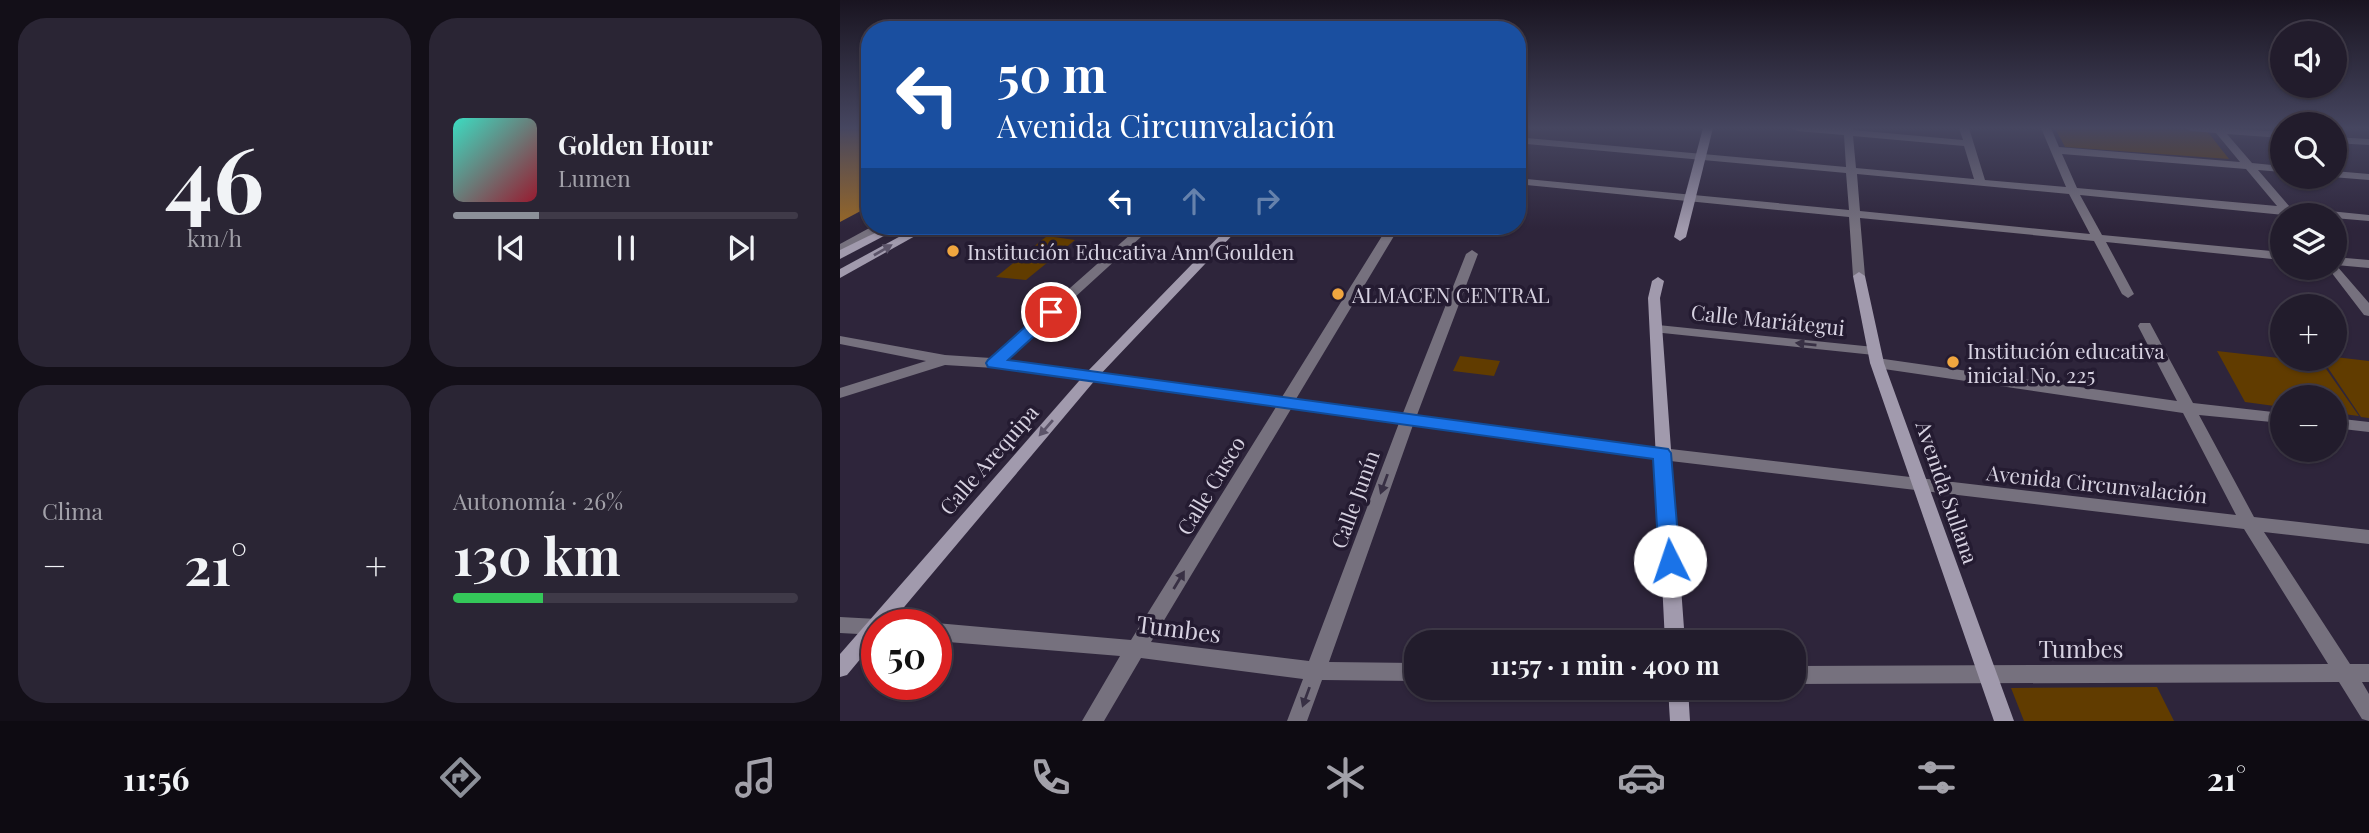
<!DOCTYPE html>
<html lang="es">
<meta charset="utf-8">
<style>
body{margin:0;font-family:"Playfair Display",serif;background:#2a2534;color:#f1f3f6;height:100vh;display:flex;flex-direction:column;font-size:26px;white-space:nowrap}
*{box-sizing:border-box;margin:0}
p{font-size:23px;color:#a2a1a9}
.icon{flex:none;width:38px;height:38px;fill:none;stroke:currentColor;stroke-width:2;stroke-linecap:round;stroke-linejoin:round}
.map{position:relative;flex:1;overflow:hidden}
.panel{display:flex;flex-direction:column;gap:18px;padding:18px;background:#130f18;width:840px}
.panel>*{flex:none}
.hud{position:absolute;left:21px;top:21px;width:665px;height:214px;border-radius:28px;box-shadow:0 2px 5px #0004,0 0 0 2px #3f3a48;background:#1a4fa0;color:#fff;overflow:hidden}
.buttons{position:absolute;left:1430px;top:21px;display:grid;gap:14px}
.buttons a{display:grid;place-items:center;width:77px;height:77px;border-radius:50%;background:#221c2c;box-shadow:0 2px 5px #0004,0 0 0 2px #3f3a48;font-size:35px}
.speed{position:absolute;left:21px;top:609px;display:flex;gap:14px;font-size:35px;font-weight:700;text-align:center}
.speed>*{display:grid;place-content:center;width:91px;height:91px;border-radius:50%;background:#221c2c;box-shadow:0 2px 5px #0004,0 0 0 2px #3f3a48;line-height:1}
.speed .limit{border:10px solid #d22;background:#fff;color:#111}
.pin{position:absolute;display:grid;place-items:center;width:60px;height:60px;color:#fff;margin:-30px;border:4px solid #fff;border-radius:50%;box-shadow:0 2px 7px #0007}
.me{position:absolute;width:77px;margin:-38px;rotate:356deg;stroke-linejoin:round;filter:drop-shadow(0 0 5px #0008)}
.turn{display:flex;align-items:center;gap:24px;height:147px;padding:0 21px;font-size:32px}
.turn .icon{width:91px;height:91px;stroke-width:2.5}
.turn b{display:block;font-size:49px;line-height:60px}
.lanes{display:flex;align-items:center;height:66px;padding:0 21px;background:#0003;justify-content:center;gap:35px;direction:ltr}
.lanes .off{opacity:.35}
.big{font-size:52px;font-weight:700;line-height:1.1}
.panel .tile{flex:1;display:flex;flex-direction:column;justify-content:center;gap:10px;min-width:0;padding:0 24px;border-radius:28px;background:#2a2534}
.panel .dial{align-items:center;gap:0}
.dial b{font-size:91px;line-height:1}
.song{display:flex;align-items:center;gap:21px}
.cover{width:84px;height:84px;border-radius:10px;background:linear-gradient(135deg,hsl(170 70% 55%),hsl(350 70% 35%))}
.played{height:7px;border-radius:4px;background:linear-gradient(90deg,#8c9099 25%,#3f3a48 25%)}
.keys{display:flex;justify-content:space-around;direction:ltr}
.heat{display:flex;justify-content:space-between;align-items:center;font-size:38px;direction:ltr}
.charge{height:10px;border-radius:5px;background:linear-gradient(90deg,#34c759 26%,#3f3a48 0)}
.panel .tiles{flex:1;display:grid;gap:18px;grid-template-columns:repeat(2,1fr)}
.trip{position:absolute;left:564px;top:630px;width:402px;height:70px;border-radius:28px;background:#221c2c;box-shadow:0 2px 5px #0004,0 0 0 2px #3f3a48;font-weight:700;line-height:70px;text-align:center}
.dock{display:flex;height:112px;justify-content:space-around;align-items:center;background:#0e0b12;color:#a2a1a9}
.dock .icon{width:49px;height:49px}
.dock .active{color:#8c9099}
.dock b{font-size:32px;color:#f1f3f6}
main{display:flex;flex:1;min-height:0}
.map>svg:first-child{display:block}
</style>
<main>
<section class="panel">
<div class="tiles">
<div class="tile dial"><b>46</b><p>km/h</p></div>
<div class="tile">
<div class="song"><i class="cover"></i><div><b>Golden Hour</b><p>Lumen</p></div></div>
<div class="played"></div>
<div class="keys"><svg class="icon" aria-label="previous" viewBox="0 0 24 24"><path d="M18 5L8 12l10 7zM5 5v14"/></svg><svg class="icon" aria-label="pause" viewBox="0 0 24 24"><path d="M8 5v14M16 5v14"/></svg><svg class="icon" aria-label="next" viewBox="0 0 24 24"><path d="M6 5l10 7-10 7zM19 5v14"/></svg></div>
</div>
<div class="tile"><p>Clima</p>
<div class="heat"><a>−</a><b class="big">21°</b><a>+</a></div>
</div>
<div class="tile"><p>Autonomía · 26%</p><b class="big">130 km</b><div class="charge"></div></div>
</div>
</section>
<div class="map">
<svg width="1529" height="721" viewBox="0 0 1529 721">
<rect width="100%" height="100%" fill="#2e253b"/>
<g fill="#613c00">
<polygon points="1215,128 1313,128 1367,131 1389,159 1225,147"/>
<polygon points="207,236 235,240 186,280 156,277"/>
<polygon points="1377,351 1482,363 1519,416 1495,413 1494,397 1442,397 1442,407 1405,402"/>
<polygon points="620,356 660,361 654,376 613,371"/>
<polygon points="1495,357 1529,361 1529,418 1521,417 1482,359"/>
<polygon points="1317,687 1334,721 1184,721 1171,688"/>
</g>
<polygon fill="#996825" points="0,128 30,128 30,206 0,222"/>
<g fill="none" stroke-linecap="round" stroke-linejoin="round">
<g fill="#76717e" fill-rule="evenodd">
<path d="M952,128H1013V130L1123,140L1119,128H1129L1145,180L1226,187L1201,128H1211L1219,147L1400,162L1376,133L1351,131L1346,128H1384L1442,132V138L1387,134L1412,163L1442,166V172L1418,170L1450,207L1529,215V221L1494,218V215H1444L1240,195L1262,235L1442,252V260L1266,242L1294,294L1288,298L1282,294L1254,241L1020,218L1025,276L1019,280L1013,276L1009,217L677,184V178L1009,210L1006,173L677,143V137L1006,167L1004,135L957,131ZM1013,136L1124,146L1134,179L1016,168ZM1222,154L1406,169L1437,206L1237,188ZM1017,174L1229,194L1250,234L1020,211Z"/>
<polygon points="1494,137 1529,139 1529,145 1494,143"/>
<polygon points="1494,171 1529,174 1529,180 1492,177 1494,177"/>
<polygon points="33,226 47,226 0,253 0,244"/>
<path d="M300,226H313L166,360L442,397L542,236L548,233L554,236L456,399L563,413L626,254L632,250L638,254L577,415L822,448L1396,515L1343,413L1037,368L1030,363L1037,358L1337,401L1298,326L1300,323H1310L1353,403L1442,413V423L1359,415L1414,517L1529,530V544L1424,532L1510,664H1529V682H1522L1529,694V721L1522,719L1499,682L954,684V666L1488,664L1404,529L822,460L573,425L489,662L576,663V681L482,680L467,721H447L463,679L301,658L264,721H242L280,656L96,641V625H92L96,623L291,640L436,407L154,368L105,365L0,398V388L86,361L0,344V336L105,355L151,358ZM451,409L559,423L469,661L311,642Z"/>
<polygon points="1494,257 1529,260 1529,268 1496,265 1529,303 1529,316 1524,315 1488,268 1494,268"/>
<polygon points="818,325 1034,347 1041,351 1034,355 813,332 811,329 813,326"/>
<polygon points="1494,418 1529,422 1529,432 1494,428"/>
<polygon points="0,617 37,619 44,621 45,625 37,625 37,635 0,633"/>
</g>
<g fill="#a19aad" fill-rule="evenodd">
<polygon points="863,128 873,128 846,237 840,241 834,237"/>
<polygon points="49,226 63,226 0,259 0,250"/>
<polygon points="79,226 93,226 0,278 0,269"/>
<polygon points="389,226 401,226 256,379 49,625 37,625 37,639 7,675 0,677 0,654 246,373"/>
<polygon points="1019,272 1025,276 1044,363 1174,721 1154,721 1030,363 1013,276"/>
<polygon points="818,277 824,281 820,298 845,642 825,642 808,298 812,281"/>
<polygon points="828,688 848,688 850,721 830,721"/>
</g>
</g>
<defs><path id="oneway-solid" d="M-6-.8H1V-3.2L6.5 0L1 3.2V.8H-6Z" transform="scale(1.75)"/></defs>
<g fill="#5c5469">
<use href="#oneway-solid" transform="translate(43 250) rotate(-30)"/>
<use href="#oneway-solid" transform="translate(206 428) rotate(131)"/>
</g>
<g fill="#383044">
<use href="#oneway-solid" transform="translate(966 344) rotate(-174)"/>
<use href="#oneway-solid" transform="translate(544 484) rotate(110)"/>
<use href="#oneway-solid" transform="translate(339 580) rotate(-59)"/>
<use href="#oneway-solid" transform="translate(466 697) rotate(110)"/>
</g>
<linearGradient id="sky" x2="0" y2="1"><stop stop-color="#191420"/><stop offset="0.56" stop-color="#464660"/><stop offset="1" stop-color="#464660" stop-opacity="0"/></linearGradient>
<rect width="1529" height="229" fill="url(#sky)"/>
<polygon fill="#1a73e8" stroke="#114b97" stroke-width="2" points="211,307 219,312 217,315 168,360 828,449 831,453 840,561 837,567 830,570 822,567 819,561 813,459 148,367 146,363 148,360 206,308"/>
<g fill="#f0a63f" stroke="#241b31" stroke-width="2.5">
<circle cx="113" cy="251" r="7"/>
<circle cx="498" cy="294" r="7"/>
<circle cx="1113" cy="362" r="7"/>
</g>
<g text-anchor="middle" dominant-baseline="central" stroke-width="7" stroke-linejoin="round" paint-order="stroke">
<g font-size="21" fill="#d7d2e1" stroke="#241b31" text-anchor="start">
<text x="127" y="251">Institución Educativa Ann Goulden</text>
<text x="512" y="294">ALMACEN CENTRAL</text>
<text x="1127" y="350">Institución educativa<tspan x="1127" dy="24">inicial No. 225</tspan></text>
</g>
<g font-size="21" fill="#d7d2e1" stroke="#241b31">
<text transform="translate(928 319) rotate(6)">Calle Mariátegui</text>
<text transform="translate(148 459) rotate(-49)">Calle Arequipa</text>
<text transform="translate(1257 483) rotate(6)">Avenida Circunvalación</text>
<text transform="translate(370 485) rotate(-59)">Calle Cusco</text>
<text transform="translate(1108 492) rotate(71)">Avenida Sullana</text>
<text transform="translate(514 499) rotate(-70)">Calle Junín</text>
</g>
<g font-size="24" fill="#d7d2e1" stroke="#241b31">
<text transform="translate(339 628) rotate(7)">Tumbes</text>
<text x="1241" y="648">Tumbes</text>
</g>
</g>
</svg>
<div class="buttons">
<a><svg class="icon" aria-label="sound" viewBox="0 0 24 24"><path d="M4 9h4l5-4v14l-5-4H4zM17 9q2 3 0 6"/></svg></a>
<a><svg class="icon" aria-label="search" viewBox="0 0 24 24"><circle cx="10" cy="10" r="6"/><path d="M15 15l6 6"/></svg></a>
<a><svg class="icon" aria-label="layers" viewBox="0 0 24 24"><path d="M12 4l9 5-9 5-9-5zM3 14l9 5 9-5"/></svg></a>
<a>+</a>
<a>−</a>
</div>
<div class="speed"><div class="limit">50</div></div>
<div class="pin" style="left:211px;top:312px;background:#d93025"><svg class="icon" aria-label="arrive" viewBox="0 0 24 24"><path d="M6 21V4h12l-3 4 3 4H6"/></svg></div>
<svg class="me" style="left:830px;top:561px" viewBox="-20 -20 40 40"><circle r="19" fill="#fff"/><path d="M0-13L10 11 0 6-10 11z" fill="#1a73e8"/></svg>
<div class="trip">11:57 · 1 min · 400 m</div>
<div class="hud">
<div class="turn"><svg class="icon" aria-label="left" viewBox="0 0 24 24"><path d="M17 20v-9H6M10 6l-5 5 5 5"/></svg><div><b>50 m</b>Avenida Circunvalación</div></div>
<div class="lanes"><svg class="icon" aria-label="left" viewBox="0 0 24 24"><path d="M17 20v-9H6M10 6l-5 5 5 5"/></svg><svg class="icon off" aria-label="ahead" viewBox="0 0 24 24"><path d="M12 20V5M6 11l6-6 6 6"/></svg><svg class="icon off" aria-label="right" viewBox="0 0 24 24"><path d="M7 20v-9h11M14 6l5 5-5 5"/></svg></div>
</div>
</div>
</main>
<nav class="dock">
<b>11:56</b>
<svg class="icon active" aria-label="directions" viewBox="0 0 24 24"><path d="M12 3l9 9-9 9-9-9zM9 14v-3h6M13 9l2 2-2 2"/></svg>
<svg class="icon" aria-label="music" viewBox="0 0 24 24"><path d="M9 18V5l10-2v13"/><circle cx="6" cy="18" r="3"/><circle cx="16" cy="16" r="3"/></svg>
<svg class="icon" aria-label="phone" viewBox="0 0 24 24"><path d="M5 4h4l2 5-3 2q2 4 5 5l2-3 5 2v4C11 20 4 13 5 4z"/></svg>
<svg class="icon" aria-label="climate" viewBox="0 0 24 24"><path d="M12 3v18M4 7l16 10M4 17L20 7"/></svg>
<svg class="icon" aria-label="car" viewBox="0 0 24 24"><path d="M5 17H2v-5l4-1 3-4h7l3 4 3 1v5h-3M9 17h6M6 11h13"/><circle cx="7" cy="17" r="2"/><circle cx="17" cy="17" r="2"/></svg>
<svg class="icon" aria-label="filters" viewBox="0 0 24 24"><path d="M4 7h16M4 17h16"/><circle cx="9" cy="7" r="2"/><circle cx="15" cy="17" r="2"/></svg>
<b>21°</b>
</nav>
